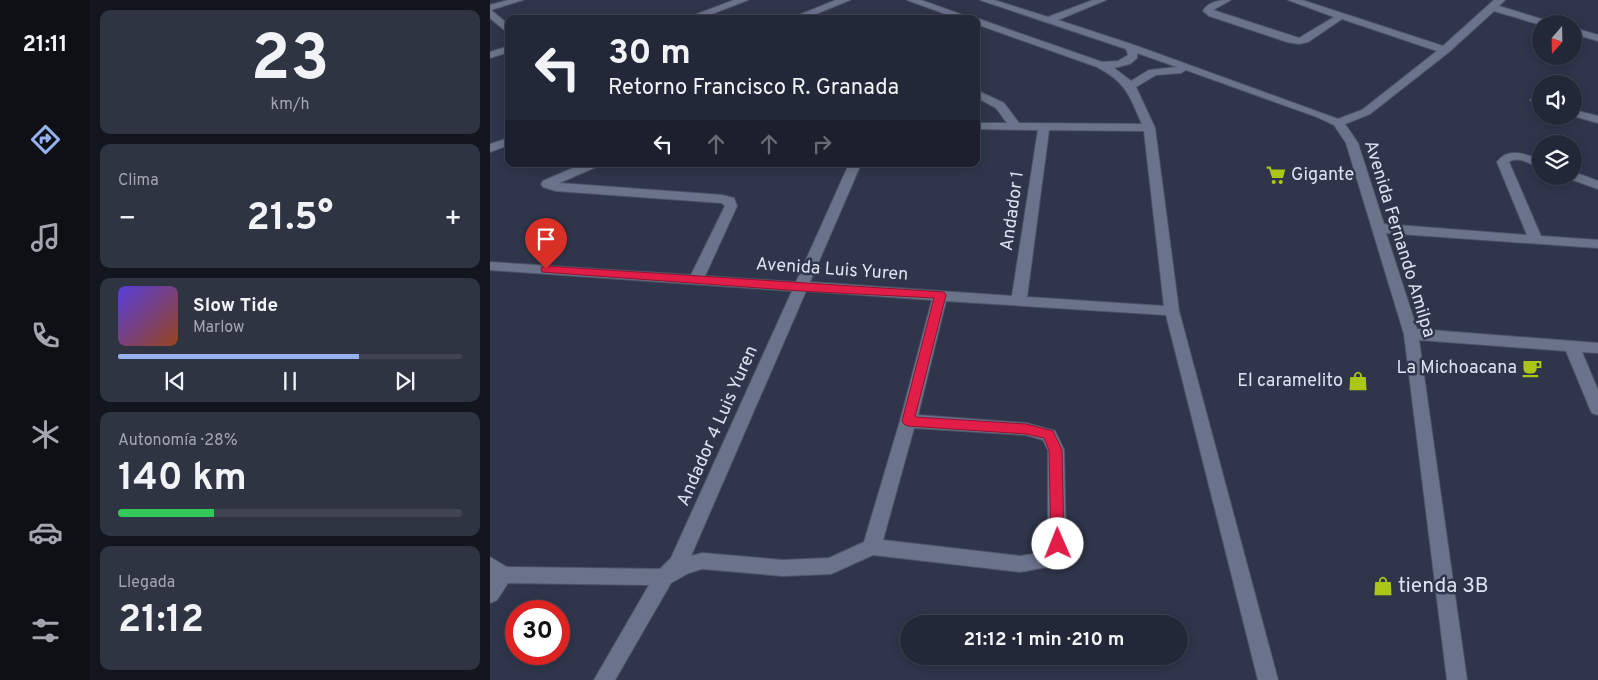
<!DOCTYPE html>
<html lang="es">
<meta charset="utf-8">
<style>
body{margin:0;font-family:Overpass,sans-serif;background:#2f3443;color:#f1f3f6;height:100vh;display:flex;flex-direction:column;font-size:19px;white-space:nowrap}
*{box-sizing:border-box;margin:0}
p{font-size:16px;color:#a3a6ae}
.icon{flex:none;width:28px;height:28px;fill:none;stroke:currentColor;stroke-width:2;stroke-linecap:round;stroke-linejoin:round}
.map{position:relative;flex:1;overflow:hidden}
.drawer{display:flex;flex-direction:column;gap:10px;padding:10px;background:#13161f;width:400px}
.drawer>*{flex:none}
.banner{position:absolute;left:15px;top:15px;width:475px;height:152px;border-radius:10px;box-shadow:0 2px 12px #0003,0 0 0 1px #404453;background:#232838;color:#f1f3f6;overflow:hidden}
.needle{width:32px;rotate:200deg}
.fabs{position:absolute;left:1042px;top:15px;display:grid;gap:10px}
.fabs a{display:grid;place-items:center;width:50px;height:50px;border-radius:50%;background:#232838;box-shadow:0 2px 12px #0003,0 0 0 1px #404453;font-size:25px}
.speed{position:absolute;left:15px;top:600px;display:flex;gap:10px;font-size:25px;font-weight:700;text-align:center}
.speed>*{display:grid;place-content:center;width:65px;height:65px;border-radius:50%;background:#232838;box-shadow:0 2px 12px #0003,0 0 0 1px #404453;line-height:1}
.speed .limit{border:8px solid #d22;background:#fff;color:#111}
.pin{position:absolute;display:grid;place-items:center;width:42px;height:42px;color:#fff;margin:-51px -21px;border-radius:50% 50% 50% 0;rotate:-45deg;box-shadow:0 0 5px #0007}
.pin .icon{rotate:45deg}
.me{position:absolute;width:55px;margin:-28px;rotate:359deg;stroke-linejoin:round;filter:drop-shadow(0 0 4px #0008)}
.turn{display:flex;align-items:center;gap:18px;height:105px;padding:0 20px;font-size:22px}
.turn .icon{width:65px;height:65px;stroke-width:2.5}
.turn b{display:block;font-size:35px;line-height:42px}
.lanes{display:flex;align-items:center;height:48px;padding:0 20px;background:#0003;justify-content:center;gap:25px;direction:ltr}
.lanes .off{opacity:.35}
.big{font-size:38px;font-weight:700;line-height:1.1}
.drawer .widget{flex:1;display:flex;flex-direction:column;justify-content:center;gap:8px;min-width:0;padding:0 18px;border-radius:10px;background:#2f3443}
.drawer .dial{align-items:center;gap:0}
.dial b{font-size:65px;line-height:1}
.song{display:flex;align-items:center;gap:15px}
.cover{width:60px;height:60px;border-radius:8px;background:linear-gradient(135deg,hsl(250 70% 55%),hsl(20 70% 35%))}
.played{height:5px;border-radius:2px;background:linear-gradient(90deg,#95b2f1 70%,#404453 70%)}
.keys{display:flex;justify-content:space-around;direction:ltr}
.heat{display:flex;justify-content:space-between;align-items:center;font-size:28px;direction:ltr}
.charge{height:8px;border-radius:4px;background:linear-gradient(90deg,#34c759 28%,#404453 0)}
.trip{position:absolute;left:410px;top:615px;width:288px;height:50px;border-radius:25px;background:#232838;box-shadow:0 2px 12px #0003,0 0 0 1px #404453;font-weight:700;line-height:50px;text-align:center}
main{display:flex;flex:1;min-height:0}
.dock{display:flex;flex-direction:column;width:90px;justify-content:space-around;align-items:center;background:#0e1016;color:#a3a6ae}
.dock .icon{width:35px;height:35px}
.dock .on{color:#95b2f1}
.dock b{font-size:22px;color:#f1f3f6}
.map>svg:first-child{display:block}
</style>
<main>
<nav class="dock">
<b>21:11</b>
<svg class="icon on" aria-label="directions" viewBox="0 0 24 24"><path d="M12 3l9 9-9 9-9-9zM9 14v-3h6M13 9l2 2-2 2"/></svg>
<svg class="icon" aria-label="music" viewBox="0 0 24 24"><path d="M9 18V5l10-2v13"/><circle cx="6" cy="18" r="3"/><circle cx="16" cy="16" r="3"/></svg>
<svg class="icon" aria-label="phone" viewBox="0 0 24 24"><path d="M5 4h4l2 5-3 2q2 4 5 5l2-3 5 2v4C11 20 4 13 5 4z"/></svg>
<svg class="icon" aria-label="climate" viewBox="0 0 24 24"><path d="M12 3v18M4 7l16 10M4 17L20 7"/></svg>
<svg class="icon" aria-label="car" viewBox="0 0 24 24"><path d="M5 17H2v-5l4-1 3-4h7l3 4 3 1v5h-3M9 17h6M6 11h13"/><circle cx="7" cy="17" r="2"/><circle cx="17" cy="17" r="2"/></svg>
<svg class="icon" aria-label="filters" viewBox="0 0 24 24"><path d="M4 7h16M4 17h16"/><circle cx="9" cy="7" r="2"/><circle cx="15" cy="17" r="2"/></svg>
</nav>
<section class="drawer">
<div class="widget dial"><b>23</b><p>km/h</p></div>
<div class="widget"><p>Clima</p>
<div class="heat"><a>−</a><b class="big">21.5°</b><a>+</a></div>
</div>
<div class="widget">
<div class="song"><i class="cover"></i><div><b>Slow Tide</b><p>Marlow</p></div></div>
<div class="played"></div>
<div class="keys"><svg class="icon" aria-label="previous" viewBox="0 0 24 24"><path d="M18 5L8 12l10 7zM5 5v14"/></svg><svg class="icon" aria-label="pause" viewBox="0 0 24 24"><path d="M8 5v14M16 5v14"/></svg><svg class="icon" aria-label="next" viewBox="0 0 24 24"><path d="M6 5l10 7-10 7zM19 5v14"/></svg></div>
</div>
<div class="widget"><p>Autonomía · 28%</p><b class="big">140 km</b><div class="charge"></div></div>
<div class="widget"><p>Llegada</p><b class="big">21:12</b></div>
</section>
<div class="map">
<svg width="1108" height="680" viewBox="0 0 1108 680">
<rect width="100%" height="100%" fill="#2f364b"/>
<g fill="none" stroke-linecap="round" stroke-linejoin="round">
<defs>
<g id="minor">
<polygon points="18,0 33,0 1,10 19,25 19,34 0,18 0,5"/>
<polygon points="244,0 258,0 209,19 194,19"/>
<polygon points="346,0 360,0 314,19 299,19"/>
<path d="M417,0H431L484,19H489L612,62L628,61L638,55L636,49L490,0H504L558,17L603,0H616L568,20L644,45L848,119L872,110L947,51L852,19L818,42L809,44L797,42L719,16L713,11C718,1 731,0 741,0L723,10L809,38L844,17L798,0H812L953,46L1004,0H1015L1009,6L1061,22L1063,24L1051,25L1004,11L959,52L880,114L855,124L868,143L894,224L1037,235L1007,162C1018,147 1036,154 1051,160V168C1041,165 1029,155 1019,162L1051,236L1108,240V248L896,233L927,329L1108,343V353L1092,352L1108,390V415L1102,413L1100,409L1076,351L929,340L977,680H957L914,334L856,143L844,125L827,117L696,70L691,73L666,75L646,87L665,128L689,311L788,680H768L676,315L456,301L428,415L536,423L565,431L574,450L576,544L563,566L530,572L383,555L341,574L293,576L212,569L199,573L181,583L125,680H104L159,585L18,583L7,600L0,603V557L17,567L170,569L181,558L302,291L0,270V262L201,275L235,206L232,203L66,191L53,187L51,184L53,181L92,164H108L106,167L69,183L232,195L244,198L247,206L215,276L306,282L359,164H371L320,282L522,296L548,130L486,129V123H517L506,108L486,97V90L514,103L529,123L652,124C639,95 637,83 607,67L486,24V19H469ZM647,53L687,67L659,70L641,81L624,68L640,64L647,58ZM559,130L654,131L674,306L537,297ZM316,291L442,300L410,421L374,542L339,558L293,560L212,553L201,556ZM424,428L536,435L553,440L558,450V542L550,553L530,556L393,540Z"/>
<polygon points="1084,28 1108,35 1108,41 1084,34"/>
<polygon points="19,46 19,52 0,58 0,52"/>
<polygon points="1046,97 1051,98 1051,105 1040,100"/>
<polygon points="1084,110 1108,116 1108,123 1083,116"/>
<polygon points="19,138 19,145 0,152 0,144"/>
<polygon points="1084,172 1108,181 1108,189 1080,179 1078,176 1084,176"/>
</g>
</defs>
<use href="#minor" stroke="#4e5466" stroke-width="2"/>
<use href="#minor" fill="#6b738b" fill-rule="evenodd"/>
</g>
<polygon fill="#e11d48" stroke="#92132f" points="56,266 454,292 456,295 425,417 536,424 563,431 572,450 574,544 572,548 568,550 563,548 561,544 559,450 554,438 536,434 418,426 414,424 412,421 444,298 311,291 52,272 51,269 52,267"/>
<defs>
<symbol id="supermarket-bare" viewBox="-9 -9 18 18"><path d="M-6-5.5h2.5l.6 2H6L4.5 2H-2.5L-4.4-4H-6ZM-1.5 3.2a1.3 1.3 0 1 0 .1 0ZM3 3.2a1.3 1.3 0 1 0 .1 0Z" fill="#abc615" stroke="#2f364b" stroke-width="2.5" paint-order="stroke"/></symbol>
<symbol id="cafe-bare" viewBox="-9 -9 18 18"><path d="M-5.5-4.5H6V0H3Q3 3.5 0 3.5H-2.5Q-5.5 3.5-5.5 0ZM3-3.2v2h1.7v-2ZM-6 4.5H4V6H-6Z" fill="#abc615" stroke="#2f364b" stroke-width="2.5" paint-order="stroke"/></symbol>
<symbol id="shop-bare" viewBox="-9 -9 18 18"><path d="M-5-2.5h2.3a2.7 3.5 0 0 1 5.4 0H5L5.5 6h-11ZM-1.5-2.5h3a1.5 2.3 0 0 0-3 0Z" fill="#abc615" stroke="#2f364b" stroke-width="2.5" paint-order="stroke"/></symbol>
</defs>
<g fill-rule="evenodd">
<use href="#supermarket-bare" x="772" y="161" width="28" height="28"/>
<use href="#cafe-bare" x="1028" y="354" width="28" height="28"/>
<use href="#shop-bare" x="854" y="367" width="28" height="28"/>
<use href="#shop-bare" x="879" y="572" width="28" height="28"/>
</g>
<g text-anchor="middle" dominant-baseline="central" stroke-width="5" stroke-linejoin="round" paint-order="stroke">
<g font-size="18" fill="#dde2f0" stroke="#2f364b" text-anchor="end">
<text x="801" y="175" text-anchor="start">Gigante</text>
<text x="1027" y="368">La Michoacana</text>
<text x="853" y="381">El caramelito</text>
</g>
<g font-size="18" fill="#dde2f0" stroke="#2f364b">
<text transform="translate(523 211) rotate(-82)">Andador 1</text>
<text transform="translate(909 239) rotate(73)">Avenida Fernando Amilpa</text>
<text transform="translate(342 270) rotate(4)">Avenida Luis Yuren</text>
<text transform="translate(228 426) rotate(-66)">Andador 4 Luis Yuren</text>
</g>
<g font-size="21" fill="#dde2f0" stroke="#2f364b" text-anchor="start">
<text x="908" y="586">tienda 3B</text>
</g>
</g>
</svg>
<div class="fabs">
<a><svg class="needle" viewBox="-14 -14 28 28"><path d="M0-13l5 13h-10z" fill="#e53935"/><path d="M0 13l5-13h-10z" fill="#a3a6ae"/></svg></a>
<a><svg class="icon" aria-label="sound" viewBox="0 0 24 24"><path d="M4 9h4l5-4v14l-5-4H4zM17 9q2 3 0 6"/></svg></a>
<a><svg class="icon" aria-label="layers" viewBox="0 0 24 24"><path d="M12 4l9 5-9 5-9-5zM3 14l9 5 9-5"/></svg></a>
</div>
<div class="speed"><div class="limit">30</div></div>
<div class="pin" style="left:56px;top:269px;background:#d93025"><svg class="icon" aria-label="arrive" viewBox="0 0 24 24"><path d="M6 21V4h12l-3 4 3 4H6"/></svg></div>
<svg class="me" style="left:568px;top:544px" viewBox="-20 -20 40 40"><circle r="19" fill="#fff"/><path d="M0-13L10 11 0 6-10 11z" fill="#e11d48"/></svg>
<div class="trip">21:12 · 1 min · 210 m</div>
<div class="banner">
<div class="turn"><svg class="icon" aria-label="left" viewBox="0 0 24 24"><path d="M17 20v-9H6M10 6l-5 5 5 5"/></svg><div><b>30 m</b>Retorno Francisco R. Granada</div></div>
<div class="lanes"><svg class="icon" aria-label="left" viewBox="0 0 24 24"><path d="M17 20v-9H6M10 6l-5 5 5 5"/></svg><svg class="icon off" aria-label="ahead" viewBox="0 0 24 24"><path d="M12 20V5M6 11l6-6 6 6"/></svg><svg class="icon off" aria-label="ahead" viewBox="0 0 24 24"><path d="M12 20V5M6 11l6-6 6 6"/></svg><svg class="icon off" aria-label="right" viewBox="0 0 24 24"><path d="M7 20v-9h11M14 6l5 5-5 5"/></svg></div>
</div>
</div>
</main>
